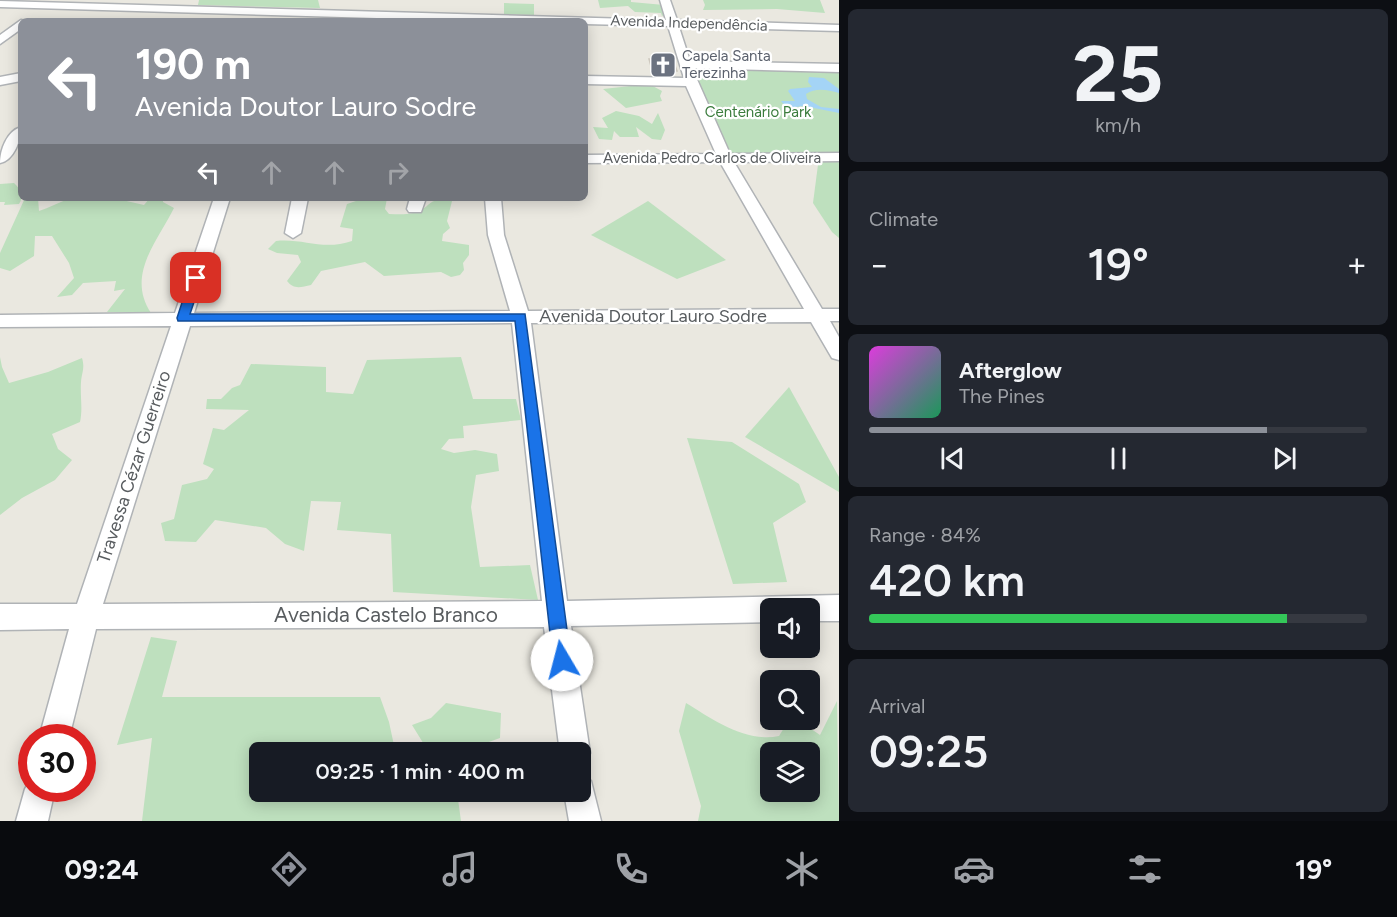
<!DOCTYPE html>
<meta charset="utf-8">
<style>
body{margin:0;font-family:Figtree,sans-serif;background:#242831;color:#f1f3f6;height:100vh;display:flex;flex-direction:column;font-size:22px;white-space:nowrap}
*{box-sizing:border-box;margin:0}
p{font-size:20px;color:#9ea1a6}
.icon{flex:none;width:33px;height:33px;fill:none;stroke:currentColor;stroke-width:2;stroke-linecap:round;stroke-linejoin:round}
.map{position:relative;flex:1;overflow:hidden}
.drawer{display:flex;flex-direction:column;gap:9px;padding:9px;background:#0d0f14;width:558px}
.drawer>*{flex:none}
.guide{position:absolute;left:18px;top:18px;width:570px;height:183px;border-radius:9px;box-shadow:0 3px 15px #0003;background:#8c9099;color:#fff;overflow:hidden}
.controls{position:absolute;left:760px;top:598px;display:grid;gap:12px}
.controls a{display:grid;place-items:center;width:60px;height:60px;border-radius:9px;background:#171b24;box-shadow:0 3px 15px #0003;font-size:30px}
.speed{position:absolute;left:18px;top:724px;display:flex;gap:12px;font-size:30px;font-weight:700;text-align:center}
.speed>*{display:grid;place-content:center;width:78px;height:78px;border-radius:50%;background:#171b24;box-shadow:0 3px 15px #0003;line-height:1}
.speed .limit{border:9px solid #d22;background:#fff;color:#111}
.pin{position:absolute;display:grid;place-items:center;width:51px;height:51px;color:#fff;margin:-26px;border-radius:12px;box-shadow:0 3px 9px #0006}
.me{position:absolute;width:66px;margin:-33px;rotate:352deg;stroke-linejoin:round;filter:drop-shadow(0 0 4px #0008)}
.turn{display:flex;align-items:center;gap:21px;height:126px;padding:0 18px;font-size:27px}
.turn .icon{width:78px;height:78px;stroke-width:2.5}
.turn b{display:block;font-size:42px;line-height:51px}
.lanes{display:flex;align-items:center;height:57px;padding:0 18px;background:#0003;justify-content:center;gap:30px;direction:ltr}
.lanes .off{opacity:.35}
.big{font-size:45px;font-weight:600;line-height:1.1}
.drawer .card{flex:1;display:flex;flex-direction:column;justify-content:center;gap:9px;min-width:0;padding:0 21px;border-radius:9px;background:#242831}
.drawer .dial{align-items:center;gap:0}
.dial b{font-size:78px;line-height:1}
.song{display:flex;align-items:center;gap:18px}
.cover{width:72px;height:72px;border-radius:9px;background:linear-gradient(135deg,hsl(300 70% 55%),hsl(150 70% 35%))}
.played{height:6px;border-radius:3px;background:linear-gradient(90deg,#8c9099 80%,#363941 80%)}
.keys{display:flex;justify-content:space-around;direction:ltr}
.heat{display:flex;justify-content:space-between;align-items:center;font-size:33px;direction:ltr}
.charge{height:9px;border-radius:4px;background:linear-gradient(90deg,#34c759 84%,#363941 0)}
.trip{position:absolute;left:249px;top:742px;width:342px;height:60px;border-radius:9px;background:#171b24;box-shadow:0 3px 15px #0003;font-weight:600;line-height:60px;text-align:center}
.tabs{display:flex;height:96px;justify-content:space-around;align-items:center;background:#090b0e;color:#9ea1a6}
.tabs .icon{width:42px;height:42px}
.tabs .on{color:#8c9099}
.tabs b{font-size:27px;color:#f1f3f6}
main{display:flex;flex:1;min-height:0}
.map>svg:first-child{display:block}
</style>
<main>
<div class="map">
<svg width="839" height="821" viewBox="0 0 839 821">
<rect width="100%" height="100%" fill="#eae8e0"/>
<g fill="#bee0be" fill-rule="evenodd">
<polygon points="199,0 318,0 320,8 198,5"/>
<polygon points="598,0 631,0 631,2 664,5 668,13 662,16 661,13 635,12 628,6 600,8"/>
<polygon points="703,0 820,0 825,13 777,9 703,10 705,5"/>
<polygon points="504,3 534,4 534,15 504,14"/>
<polygon points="689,65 839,70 839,156 727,157"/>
<polygon points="649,84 662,91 660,96 662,101 626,108 603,89"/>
<polygon points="616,111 639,116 652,124 658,113 665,130 661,140 652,139 636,127 639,137 620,137 614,131 612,140 599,139 593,127 608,128 602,118"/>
<polygon points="819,157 839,160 839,238 832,232 813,203"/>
<path d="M14,183C22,191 24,196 19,204L4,205L5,202H0V184Z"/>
<path d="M25,198H38L39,211C49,208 59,202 69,199C94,194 120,199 144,205L150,198H163V202L174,208C157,242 126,275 151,313L107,312L125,289L114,291L116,281L83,283L72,295L57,297L74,278L69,263L52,236H35L34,256L10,271L0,268V253Z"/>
<path d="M365,198H387L385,209L389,214C396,214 405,215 413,213C432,209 426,196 452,201L447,221L450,228L443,234L442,241L469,245V255L463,263L464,270L460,275L451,277L441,272L384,276L365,262L321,271L311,285C301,287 294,290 287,281L301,262L298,255L277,253L268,249L276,241C303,238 323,251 352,241L353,229L340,227L347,204Z"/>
<polygon points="648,201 726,260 677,279 591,235"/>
<path d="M0,357L2,367L9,383L48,372L82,358C85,368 82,372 81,382C80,396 83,408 80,422L52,434L58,449L72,460L55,480L22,498L0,515Z"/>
<polygon points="461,357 473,399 516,399 521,420 463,426 464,438 449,439 441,449 454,453 475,450 497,454 499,471 476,475 471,507 480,567 530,565 538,600 393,592 391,534 337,530 341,502 311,501 304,551 285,544 266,528 215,520 196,542 165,541 161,523 174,519 182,485 207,479 214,469 203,464 213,428 224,430 249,410 206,409 207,399 221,399 232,388 240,385 251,364 326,367 326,392 353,394 367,360"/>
<polygon points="789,387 839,477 839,492 745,437"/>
<polygon points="687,438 732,442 799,484 806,502 773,523 787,582 733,584"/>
<polygon points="151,637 177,641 162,697 380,697 389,722 395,750 425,746 412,725 431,718 446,703 501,713 500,738 472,748 470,753 260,753 260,792 457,792 461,821 142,821 152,738 117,745"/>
<path d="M837,701L839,821H698L701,806L679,731L686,703C712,719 746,743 779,736L789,720H798L820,735ZM771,753H810V792H771Z"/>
</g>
<path fill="#a4d4f6" d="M809,77L824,78L839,89V93C828,90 816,87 806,94L807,99L821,107L839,109V113L804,106L787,108L781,101H795L788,91L790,89L812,87L808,82Z"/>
<polygon fill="#c8c4be" stroke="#cec9bf" stroke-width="1.5" points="649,59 673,60 677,71 652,70"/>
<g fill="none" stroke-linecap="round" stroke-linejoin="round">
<defs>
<g id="minor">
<path d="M660,0H670L677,20L839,25V31L679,27L690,61L839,64V72L692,68L730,154L839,153V161L734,162L822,309H839V321H830L839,337V360L832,358L811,322L531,323L567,601L839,595V621H810V609H771V622L571,626L590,753L586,764L580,766V753H560L544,627L96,629L69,738H39L69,629L0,630V604H77L171,326L0,327V315L175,313L214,198H230L194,313L510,311L488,235L485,198H501L504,235L528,311L804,309L720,162L585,163V155L716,154L686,86L585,84V76L684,78L668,26L585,24V21H482L0,7V1L666,20ZM512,323L542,601L103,604L190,326Z"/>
<polygon points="21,20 25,21 21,21 21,29 0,44 0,35"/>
<polygon points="21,73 21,81 0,85 0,77"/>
<path d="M21,127C21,140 14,160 0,163C0,150 7,131 21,127Z"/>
<polygon points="292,198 308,198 301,233 293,238 285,233"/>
<polygon points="410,198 426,198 421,212 409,212 407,209"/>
<polygon points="32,777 32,789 55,789 48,821 16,821 25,789"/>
<polygon points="580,777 591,781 601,821 569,821 564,792 580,792"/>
</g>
</defs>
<use href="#minor" stroke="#b0b3b6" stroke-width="3"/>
<use href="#minor" fill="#fff" fill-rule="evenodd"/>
</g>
<polygon fill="#1a73e8" stroke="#114b97" stroke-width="1.5" points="196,274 202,278 190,314 525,314 571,660 569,666 562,669 556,666 553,660 515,321 178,321 177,318 190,278"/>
<defs>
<symbol id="church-square" viewBox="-11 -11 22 22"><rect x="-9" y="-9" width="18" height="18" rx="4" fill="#6b7280" stroke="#fff"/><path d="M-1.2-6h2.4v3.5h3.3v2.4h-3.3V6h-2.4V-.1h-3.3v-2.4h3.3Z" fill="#fff"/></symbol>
</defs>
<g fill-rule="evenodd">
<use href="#church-square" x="648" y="50" width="30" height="30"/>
</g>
<g text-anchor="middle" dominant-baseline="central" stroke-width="4.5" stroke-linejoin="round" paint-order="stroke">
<g font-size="15" fill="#585c5f" stroke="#fff">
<text transform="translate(689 23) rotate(2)">Avenida Independência</text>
<text x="712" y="158">Avenida Pedro Carlos de Oliveira</text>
</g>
<g font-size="15" fill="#5b616d" stroke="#fff" text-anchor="start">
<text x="682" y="56">Capela Santa<tspan x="682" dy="17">Terezinha</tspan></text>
</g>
<g font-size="15" fill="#3b7c3d" stroke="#fff">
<text x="758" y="112">Centenário Park</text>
</g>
<g font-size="18" fill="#585c5f" stroke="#fff">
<text x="653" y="316">Avenida Doutor Lauro Sodre</text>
<text transform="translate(134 467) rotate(-72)">Travessa Cézar Guerreiro</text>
</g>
<g font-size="21" fill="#585c5f" stroke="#fff">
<text x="386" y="614">Avenida Castelo Branco</text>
</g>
</g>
</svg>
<div class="controls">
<a><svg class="icon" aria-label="sound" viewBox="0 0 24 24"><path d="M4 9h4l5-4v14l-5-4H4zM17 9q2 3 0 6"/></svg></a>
<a><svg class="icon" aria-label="search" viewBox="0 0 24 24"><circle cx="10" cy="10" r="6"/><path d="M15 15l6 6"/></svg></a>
<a><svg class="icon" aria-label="layers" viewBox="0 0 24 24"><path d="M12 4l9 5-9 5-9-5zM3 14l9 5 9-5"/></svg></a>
</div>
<div class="speed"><div class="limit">30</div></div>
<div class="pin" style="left:196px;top:278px;background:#d93025"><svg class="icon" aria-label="arrive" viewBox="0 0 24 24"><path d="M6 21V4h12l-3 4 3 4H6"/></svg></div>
<svg class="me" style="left:562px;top:660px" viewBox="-20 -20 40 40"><circle r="19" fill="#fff"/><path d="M0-13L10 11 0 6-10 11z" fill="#1a73e8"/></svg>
<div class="trip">09:25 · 1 min · 400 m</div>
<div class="guide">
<div class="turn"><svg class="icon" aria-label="left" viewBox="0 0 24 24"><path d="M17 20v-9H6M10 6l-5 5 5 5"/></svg><div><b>190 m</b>Avenida Doutor Lauro Sodre</div></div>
<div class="lanes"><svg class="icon" aria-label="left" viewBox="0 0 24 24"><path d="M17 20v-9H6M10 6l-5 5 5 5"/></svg><svg class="icon off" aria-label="ahead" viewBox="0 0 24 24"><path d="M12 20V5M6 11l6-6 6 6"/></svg><svg class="icon off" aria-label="ahead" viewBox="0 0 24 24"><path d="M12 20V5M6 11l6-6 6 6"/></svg><svg class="icon off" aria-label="right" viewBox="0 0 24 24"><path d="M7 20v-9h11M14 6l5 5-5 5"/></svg></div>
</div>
</div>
<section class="drawer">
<div class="card dial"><b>25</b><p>km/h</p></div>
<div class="card"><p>Climate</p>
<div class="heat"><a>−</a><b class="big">19°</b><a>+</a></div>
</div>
<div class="card">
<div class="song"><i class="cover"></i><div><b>Afterglow</b><p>The Pines</p></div></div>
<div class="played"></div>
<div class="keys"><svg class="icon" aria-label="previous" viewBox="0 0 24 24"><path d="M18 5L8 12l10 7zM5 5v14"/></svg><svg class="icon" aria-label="pause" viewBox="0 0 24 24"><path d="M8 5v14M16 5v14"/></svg><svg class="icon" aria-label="next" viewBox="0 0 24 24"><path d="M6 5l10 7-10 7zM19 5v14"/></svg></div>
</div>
<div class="card"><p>Range · 84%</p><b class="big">420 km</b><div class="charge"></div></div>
<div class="card"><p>Arrival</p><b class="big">09:25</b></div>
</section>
</main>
<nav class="tabs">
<b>09:24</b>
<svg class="icon on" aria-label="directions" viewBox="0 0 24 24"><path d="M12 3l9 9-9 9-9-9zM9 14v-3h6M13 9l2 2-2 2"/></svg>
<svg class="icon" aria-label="music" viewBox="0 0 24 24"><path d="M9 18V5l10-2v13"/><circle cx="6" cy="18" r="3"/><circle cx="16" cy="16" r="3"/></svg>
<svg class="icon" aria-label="phone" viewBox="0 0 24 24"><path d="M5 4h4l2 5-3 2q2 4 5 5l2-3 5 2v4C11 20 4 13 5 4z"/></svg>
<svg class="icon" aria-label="climate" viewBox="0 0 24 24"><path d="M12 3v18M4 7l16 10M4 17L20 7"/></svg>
<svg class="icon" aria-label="car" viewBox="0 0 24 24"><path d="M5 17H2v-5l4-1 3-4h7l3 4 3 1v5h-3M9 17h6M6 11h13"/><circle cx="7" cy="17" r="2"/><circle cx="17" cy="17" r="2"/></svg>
<svg class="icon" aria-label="filters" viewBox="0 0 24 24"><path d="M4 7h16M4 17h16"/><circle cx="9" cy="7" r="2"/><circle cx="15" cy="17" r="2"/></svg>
<b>19°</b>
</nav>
